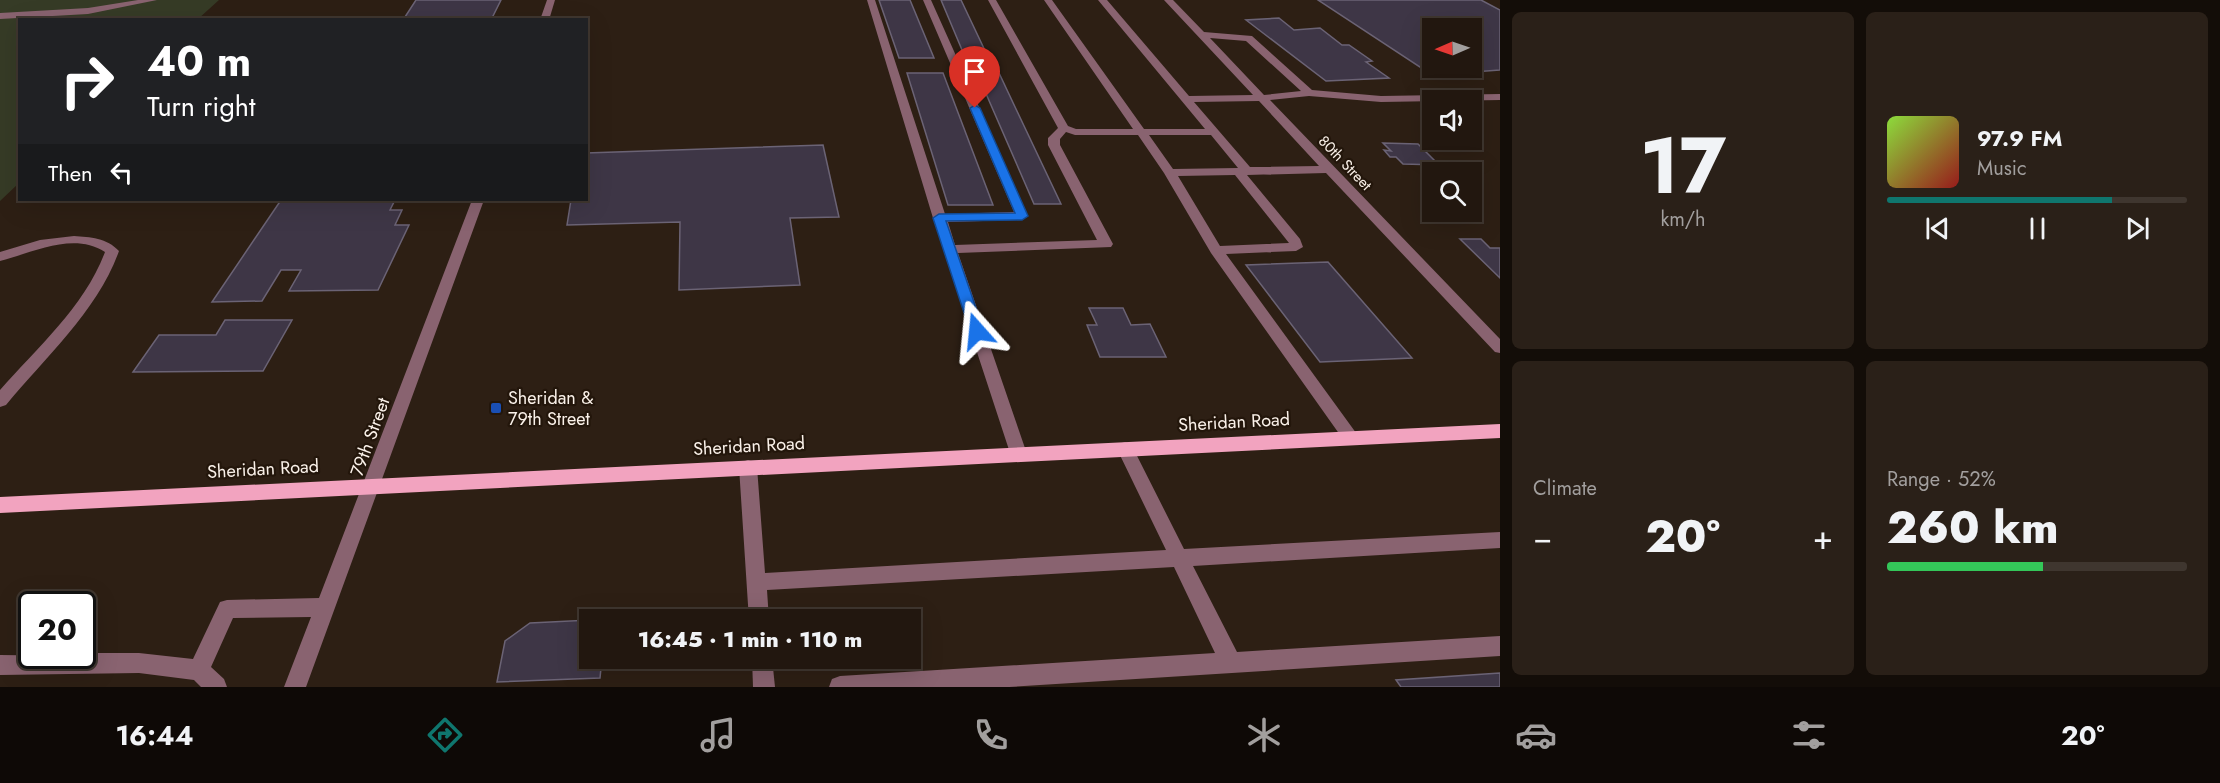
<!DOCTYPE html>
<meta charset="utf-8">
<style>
body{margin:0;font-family:Jost,sans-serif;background:#2a2018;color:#f1f3f6;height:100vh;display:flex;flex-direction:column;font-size:22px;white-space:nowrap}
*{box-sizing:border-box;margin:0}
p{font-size:20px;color:#a29f9e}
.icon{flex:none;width:33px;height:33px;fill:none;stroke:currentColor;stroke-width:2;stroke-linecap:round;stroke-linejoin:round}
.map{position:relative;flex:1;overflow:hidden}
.side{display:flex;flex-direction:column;gap:12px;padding:12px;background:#130d08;width:720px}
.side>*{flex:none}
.hud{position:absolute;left:18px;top:18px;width:570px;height:183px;border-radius:0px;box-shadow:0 6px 24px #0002,0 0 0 2px #3f362f;background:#202124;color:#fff;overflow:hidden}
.needle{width:39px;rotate:268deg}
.buttons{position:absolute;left:1422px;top:18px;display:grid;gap:12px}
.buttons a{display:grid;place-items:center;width:60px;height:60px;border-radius:0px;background:#22170f;box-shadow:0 6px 24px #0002,0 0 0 2px #3f362f;font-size:30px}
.speed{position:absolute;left:18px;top:591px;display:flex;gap:12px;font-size:30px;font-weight:700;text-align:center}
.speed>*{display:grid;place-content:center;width:78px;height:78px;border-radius:50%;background:#22170f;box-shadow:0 6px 24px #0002,0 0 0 2px #3f362f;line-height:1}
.speed .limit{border:3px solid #111;border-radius:9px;background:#fff;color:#111}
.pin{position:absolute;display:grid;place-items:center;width:51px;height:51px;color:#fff;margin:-62px -26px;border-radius:50% 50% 50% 0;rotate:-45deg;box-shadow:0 0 6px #0007}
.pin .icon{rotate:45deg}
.me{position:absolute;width:66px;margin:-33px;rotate:342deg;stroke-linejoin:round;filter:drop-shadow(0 0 4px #0008)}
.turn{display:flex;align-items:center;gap:21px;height:126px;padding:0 30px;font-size:27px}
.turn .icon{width:78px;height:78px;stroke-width:2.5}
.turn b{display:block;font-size:42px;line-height:51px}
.then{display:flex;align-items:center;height:57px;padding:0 30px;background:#0003;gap:12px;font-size:22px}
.big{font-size:45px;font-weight:800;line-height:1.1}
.side .card{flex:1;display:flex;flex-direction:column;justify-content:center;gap:9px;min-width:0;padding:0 21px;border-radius:9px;background:#2a2018}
.side .dial{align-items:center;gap:0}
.dial b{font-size:78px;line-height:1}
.song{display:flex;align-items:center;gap:18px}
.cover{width:72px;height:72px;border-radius:9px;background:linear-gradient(135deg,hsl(90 70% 55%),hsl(0 70% 35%))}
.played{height:6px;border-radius:3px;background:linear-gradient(90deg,#0f766e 75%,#3f362f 75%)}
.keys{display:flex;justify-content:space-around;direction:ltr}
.heat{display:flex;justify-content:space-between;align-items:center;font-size:33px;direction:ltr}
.charge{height:9px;border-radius:4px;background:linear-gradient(90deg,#34c759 52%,#3f362f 0)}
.side .tiles{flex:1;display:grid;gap:12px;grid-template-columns:repeat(2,1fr)}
.trip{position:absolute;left:579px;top:609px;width:342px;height:60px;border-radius:0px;background:#22170f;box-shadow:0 6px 24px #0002,0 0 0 2px #3f362f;font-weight:800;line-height:60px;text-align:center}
.tabs{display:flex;height:96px;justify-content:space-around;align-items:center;background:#0e0906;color:#a29f9e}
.tabs .icon{width:42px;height:42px}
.tabs .active{color:#0f766e}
.tabs b{font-size:27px;color:#f1f3f6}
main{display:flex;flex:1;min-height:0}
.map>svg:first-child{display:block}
</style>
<main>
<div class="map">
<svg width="1500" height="687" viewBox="0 0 1500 687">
<rect width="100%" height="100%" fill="#2d1f14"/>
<polygon fill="#363b26" points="0,0 219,0 198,19 20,20 19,183 0,201"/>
<g fill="#3e3646" stroke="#6b6375" stroke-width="1.5" fill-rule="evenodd">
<polygon points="416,0 501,0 491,20 403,20"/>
<polygon points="879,0 910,0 934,58 899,58"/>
<polygon points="941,0 961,0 988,57 965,57"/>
<path d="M1318,0H1481L1500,10V70L1432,75ZM1432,28H1472V68H1432Z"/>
<polygon points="1279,18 1294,30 1320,28 1342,45 1349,45 1372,61 1366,62 1389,78 1326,81 1246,20"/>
<polygon points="907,73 943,73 993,205 948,205"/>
<polygon points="977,73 999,73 1061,204 1034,204"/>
<polygon points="1383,143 1418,144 1439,165 1403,164 1396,157 1390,157 1384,150 1391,151"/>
<polygon points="823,145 839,217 790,218 800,285 679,290 680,222 567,225 571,200 586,200 586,153"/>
<polygon points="281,200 395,200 390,210 402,210 395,225 409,225 378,290 289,291 301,270 281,270 262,301 212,302"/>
<polygon points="1460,239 1481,239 1490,248 1500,248 1500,278"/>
<polygon points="1328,262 1412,358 1320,362 1246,265"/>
<polygon points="1089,308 1123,308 1131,325 1150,324 1166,357 1100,357 1087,325 1097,325"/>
<polygon points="225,320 292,320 263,371 133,372 159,335 216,335"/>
<polygon points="590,620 590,658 602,658 600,678 497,682 505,641 530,623"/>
<polygon points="1500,673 1500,687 1401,687 1396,680"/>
</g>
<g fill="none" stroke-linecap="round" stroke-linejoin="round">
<g fill="#896370" fill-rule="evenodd">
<polygon points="138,0 157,0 88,14 0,19 0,13 88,8"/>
<polygon points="547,0 555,0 549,20 540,20"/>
<path d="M867,0H875L945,214L1014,212L923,0H931L1028,216L1022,220L948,222L955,245L1097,240L1048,145V138L1058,128L988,0H996L1068,126L1076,129H1133L1044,0H1052L1144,129H1205L1098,0H1107L1189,96L1253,95L1164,0H1173L1204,32L1252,36L1312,90L1381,96L1500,94V100L1381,102L1309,96L1270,100L1500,339V353L1495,352L1326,173L1247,175L1300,239L1303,247L1296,251L1226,254L1359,437L1357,442L1351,444L1345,442L1211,253L1164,173L1138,135H1075L1066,132L1060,139V145L1113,244L1111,247L958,253L1027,454L1024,459L1018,461L1012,459L933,218ZM1210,38L1246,41L1301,91L1264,95ZM1259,101L1319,166L1250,167L1194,102ZM1149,135H1211L1238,168L1173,169ZM1235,175L1289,243L1220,246L1178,176Z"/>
<polygon points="472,200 484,200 306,687 284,687 311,617 233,618 211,667 224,679 227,687 201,687 194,680 139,673 0,675 0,655 82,656 82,653 139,653 193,659 220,602 227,600 319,598"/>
<path d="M74,236C90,237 107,238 119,251C98,310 45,358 6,405L0,407V390C37,348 85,306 105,252C73,231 32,253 0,261V252L40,240Z"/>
<polygon points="1125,442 1131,444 1184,549 1500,532 1500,548 1193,566 1237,652 1500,636 1500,656 1009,687 829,687 832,679 840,676 1215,653 1174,567 767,590 769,620 749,620 739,467 742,462 748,460 754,462 757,467 765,573 1166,550 1117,449 1119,444"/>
<polygon points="752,658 772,658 775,687 753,687"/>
</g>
<polygon fill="#f2a3bf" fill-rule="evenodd" points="1500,424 1500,438 0,513 0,497"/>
</g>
<polygon fill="#1a73e8" stroke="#114b97" stroke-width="1.5" points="975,105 980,108 1028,216 1022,220 946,221 984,331 977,336 970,331 933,218 939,214 1015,213 970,108"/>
<rect fill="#1a4fb4" stroke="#23160b" stroke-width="2" x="490" y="402" width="12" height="12" rx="3"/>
<g text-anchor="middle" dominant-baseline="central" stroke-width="4.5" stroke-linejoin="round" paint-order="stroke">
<g font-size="15" fill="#faf1e9" stroke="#23160b">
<text transform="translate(1345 163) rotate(46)">80th Street</text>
</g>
<g font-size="18" fill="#faf1e9" stroke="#23160b" text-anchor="start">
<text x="508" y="398">Sheridan &amp;<tspan x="508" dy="21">79th Street</tspan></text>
</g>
<g font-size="18" fill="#faf1e9" stroke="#23160b">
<text transform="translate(1234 422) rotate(-3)">Sheridan Road</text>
<text transform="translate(370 437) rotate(-70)">79th Street</text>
<text transform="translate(749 446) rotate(-3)">Sheridan Road</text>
<text transform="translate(263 469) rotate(-3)">Sheridan Road</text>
</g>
</g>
</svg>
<div class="buttons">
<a><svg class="needle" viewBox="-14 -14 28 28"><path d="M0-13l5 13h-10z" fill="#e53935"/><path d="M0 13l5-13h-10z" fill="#a29f9e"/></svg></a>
<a><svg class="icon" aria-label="sound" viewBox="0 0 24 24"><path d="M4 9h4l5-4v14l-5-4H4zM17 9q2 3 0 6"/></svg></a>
<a><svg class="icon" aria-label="search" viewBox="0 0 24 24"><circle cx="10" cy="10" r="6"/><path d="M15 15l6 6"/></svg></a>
</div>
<div class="speed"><div class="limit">20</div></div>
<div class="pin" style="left:975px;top:108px;background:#d93025"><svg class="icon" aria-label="arrive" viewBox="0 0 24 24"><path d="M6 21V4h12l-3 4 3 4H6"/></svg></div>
<svg class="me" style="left:977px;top:331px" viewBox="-20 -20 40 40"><path d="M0-17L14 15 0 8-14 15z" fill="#1a73e8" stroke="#fff" stroke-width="4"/></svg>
<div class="trip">16:45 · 1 min · 110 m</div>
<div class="hud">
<div class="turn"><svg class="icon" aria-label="right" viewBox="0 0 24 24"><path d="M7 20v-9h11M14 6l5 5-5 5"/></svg><div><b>40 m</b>Turn right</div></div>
<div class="then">Then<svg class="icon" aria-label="left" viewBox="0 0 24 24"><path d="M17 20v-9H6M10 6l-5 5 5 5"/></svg></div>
</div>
</div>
<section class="side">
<div class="tiles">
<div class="card dial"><b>17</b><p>km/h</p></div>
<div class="card">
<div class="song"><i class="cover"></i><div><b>97.9 FM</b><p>Music</p></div></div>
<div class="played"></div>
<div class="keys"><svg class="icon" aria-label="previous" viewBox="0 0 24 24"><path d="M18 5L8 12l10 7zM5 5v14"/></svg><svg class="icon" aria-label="pause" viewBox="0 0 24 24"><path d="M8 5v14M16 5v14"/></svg><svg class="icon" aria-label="next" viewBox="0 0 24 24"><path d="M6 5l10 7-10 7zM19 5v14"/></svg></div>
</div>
<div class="card"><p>Climate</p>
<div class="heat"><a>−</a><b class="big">20°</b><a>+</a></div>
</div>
<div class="card"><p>Range · 52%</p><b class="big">260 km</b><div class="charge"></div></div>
</div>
</section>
</main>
<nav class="tabs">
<b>16:44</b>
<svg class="icon active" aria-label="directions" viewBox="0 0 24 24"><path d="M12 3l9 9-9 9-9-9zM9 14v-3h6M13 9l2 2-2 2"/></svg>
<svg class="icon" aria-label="music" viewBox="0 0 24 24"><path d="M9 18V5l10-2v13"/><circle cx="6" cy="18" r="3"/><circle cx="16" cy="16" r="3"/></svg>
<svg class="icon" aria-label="phone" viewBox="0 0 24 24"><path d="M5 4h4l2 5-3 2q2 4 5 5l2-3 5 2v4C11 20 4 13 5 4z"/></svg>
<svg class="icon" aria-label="climate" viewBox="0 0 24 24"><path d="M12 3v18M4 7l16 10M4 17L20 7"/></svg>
<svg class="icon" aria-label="car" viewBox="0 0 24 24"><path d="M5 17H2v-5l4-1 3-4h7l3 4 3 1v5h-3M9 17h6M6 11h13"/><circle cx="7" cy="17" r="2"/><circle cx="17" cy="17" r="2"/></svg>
<svg class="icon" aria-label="filters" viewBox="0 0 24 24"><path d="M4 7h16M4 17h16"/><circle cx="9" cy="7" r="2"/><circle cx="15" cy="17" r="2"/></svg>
<b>20°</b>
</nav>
